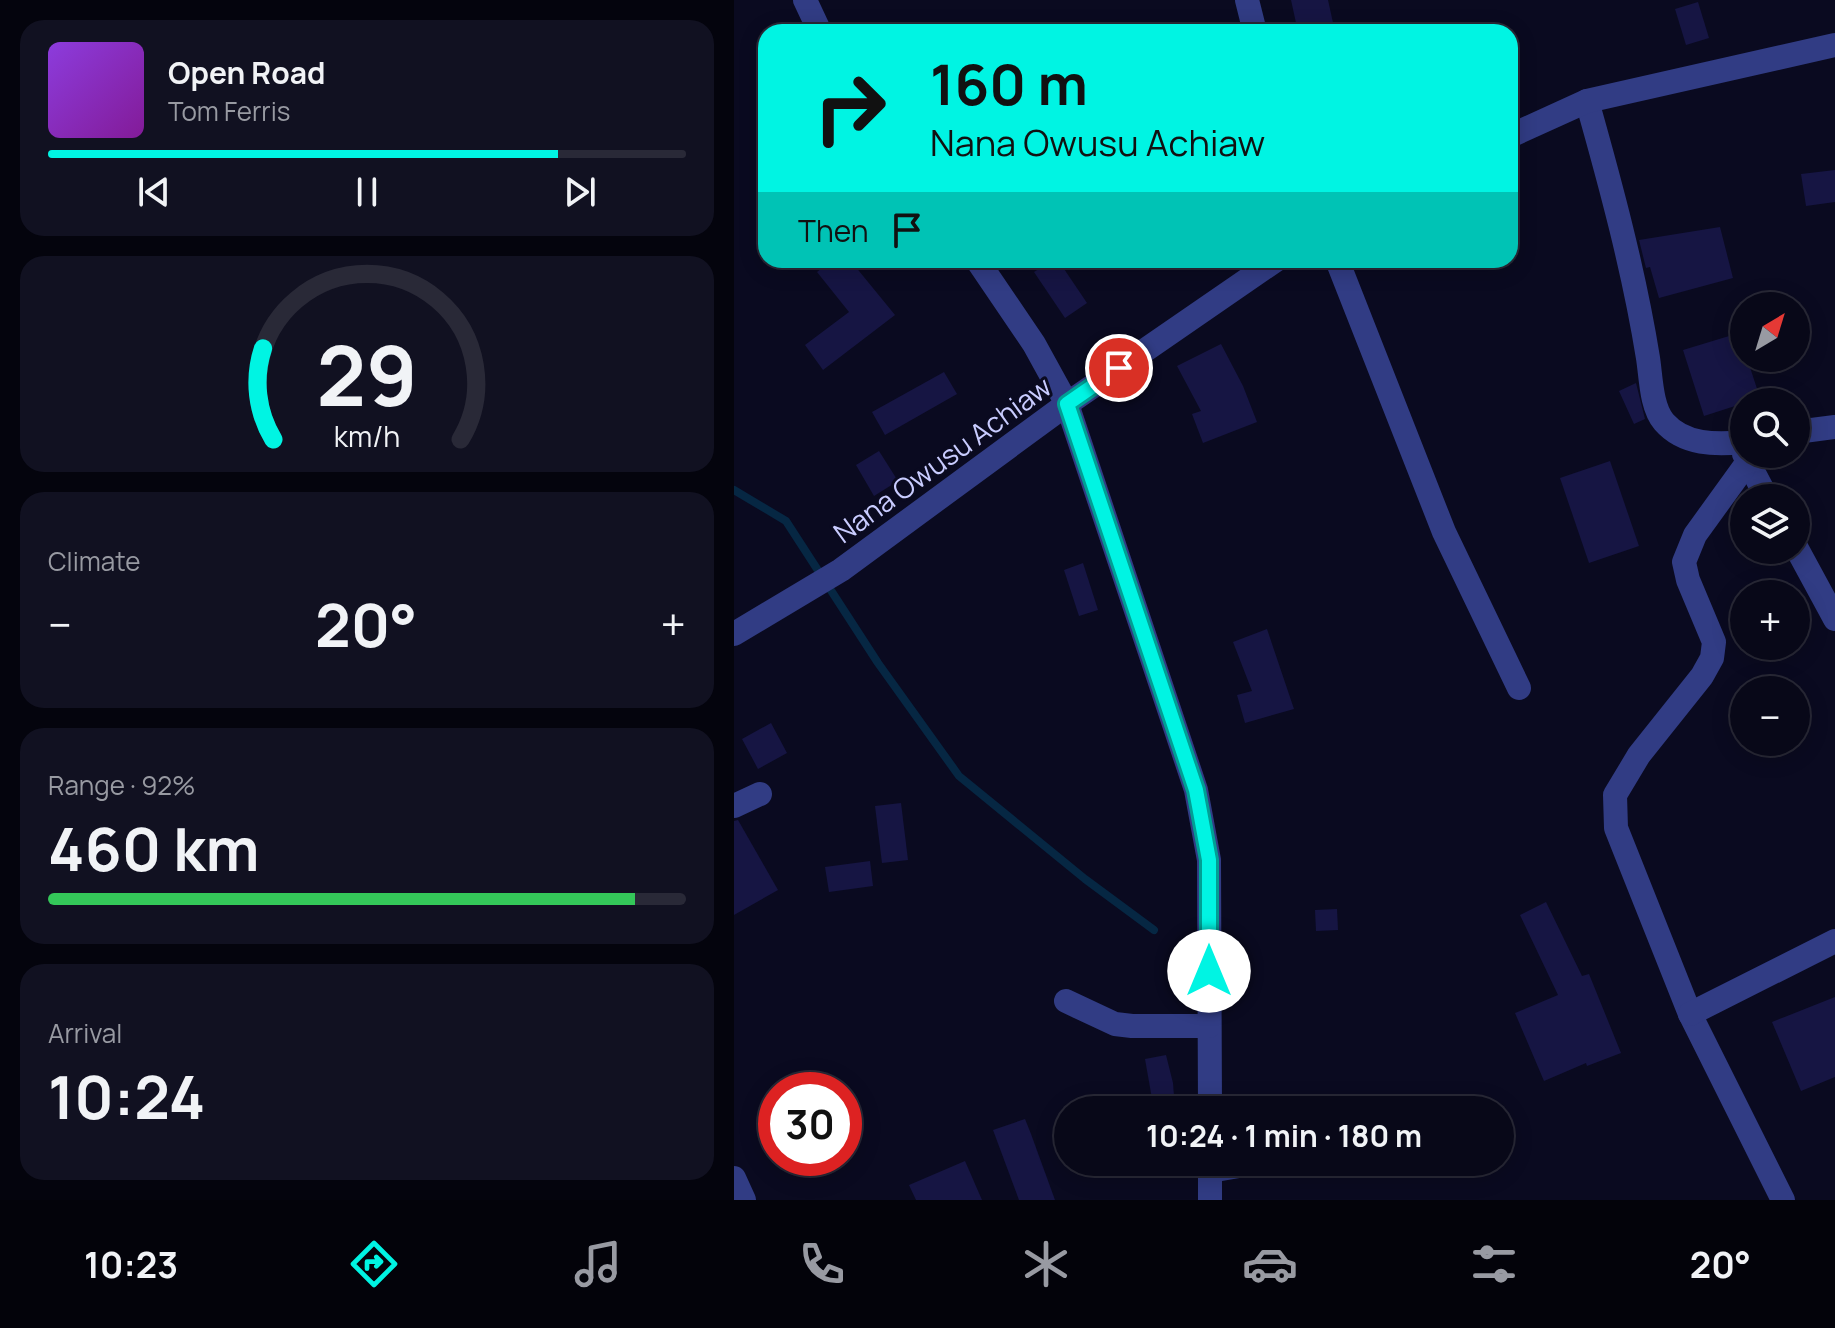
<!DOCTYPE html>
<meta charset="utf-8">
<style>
body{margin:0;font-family:Manrope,sans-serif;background:#111121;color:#f1f3f6;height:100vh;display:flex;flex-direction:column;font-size:30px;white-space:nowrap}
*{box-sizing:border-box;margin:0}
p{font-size:26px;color:#989aa2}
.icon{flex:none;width:44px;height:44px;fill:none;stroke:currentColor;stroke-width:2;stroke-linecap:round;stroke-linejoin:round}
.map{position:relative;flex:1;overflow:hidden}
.details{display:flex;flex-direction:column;gap:20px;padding:20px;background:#04040d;width:734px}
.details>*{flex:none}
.top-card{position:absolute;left:24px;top:24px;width:760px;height:244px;border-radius:24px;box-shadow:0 4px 20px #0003,0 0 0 2px #292937;background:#00f4e3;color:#111;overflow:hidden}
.needle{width:52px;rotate:38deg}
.controls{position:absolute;left:996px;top:292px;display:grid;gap:16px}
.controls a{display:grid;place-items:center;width:80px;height:80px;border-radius:50%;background:#080818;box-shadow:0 4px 20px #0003,0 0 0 2px #292937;font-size:40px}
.speed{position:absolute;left:24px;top:1072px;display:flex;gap:16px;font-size:40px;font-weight:700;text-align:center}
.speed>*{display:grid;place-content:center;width:104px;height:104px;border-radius:50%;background:#080818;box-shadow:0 4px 20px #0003,0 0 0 2px #292937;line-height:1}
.speed .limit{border:12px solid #d22;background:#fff;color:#111}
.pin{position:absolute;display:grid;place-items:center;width:68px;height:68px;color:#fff;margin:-34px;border:4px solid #fff;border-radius:50%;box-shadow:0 2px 8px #0007}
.me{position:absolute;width:88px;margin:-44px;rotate:0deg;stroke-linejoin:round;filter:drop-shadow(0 0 6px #0008)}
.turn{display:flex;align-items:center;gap:28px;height:168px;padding:0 40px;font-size:36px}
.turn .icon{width:104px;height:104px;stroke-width:2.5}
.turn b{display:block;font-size:56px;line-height:68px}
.then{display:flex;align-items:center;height:76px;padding:0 40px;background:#0003;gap:16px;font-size:30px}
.big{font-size:60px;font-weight:700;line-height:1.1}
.details .tile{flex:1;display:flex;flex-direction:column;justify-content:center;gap:12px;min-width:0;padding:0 28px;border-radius:24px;background:#111121}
.details .dial{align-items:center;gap:0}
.dial svg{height:208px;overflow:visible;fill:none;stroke:#292937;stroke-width:7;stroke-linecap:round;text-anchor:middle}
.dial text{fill:#f1f3f6;stroke:none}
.song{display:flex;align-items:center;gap:24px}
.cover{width:96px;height:96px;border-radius:12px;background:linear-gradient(135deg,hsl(270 70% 55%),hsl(290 70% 35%))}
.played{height:8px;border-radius:4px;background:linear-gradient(90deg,#00f4e3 80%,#292937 80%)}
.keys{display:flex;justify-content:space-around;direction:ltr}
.heat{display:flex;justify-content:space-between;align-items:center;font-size:44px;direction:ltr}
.charge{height:12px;border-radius:6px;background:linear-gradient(90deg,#34c759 92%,#292937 0)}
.trip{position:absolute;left:320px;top:1096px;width:460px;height:80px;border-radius:40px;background:#080818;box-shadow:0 4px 20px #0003,0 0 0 2px #292937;font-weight:700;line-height:80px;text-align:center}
.tab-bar{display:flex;height:128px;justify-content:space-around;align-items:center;background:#03030a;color:#989aa2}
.tab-bar .icon{width:56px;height:56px}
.tab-bar .selected{color:#00f4e3}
.tab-bar b{font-size:36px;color:#f1f3f6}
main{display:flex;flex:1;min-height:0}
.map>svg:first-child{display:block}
</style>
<main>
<section class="details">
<div class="tile">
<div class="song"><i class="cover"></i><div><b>Open Road</b><p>Tom Ferris</p></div></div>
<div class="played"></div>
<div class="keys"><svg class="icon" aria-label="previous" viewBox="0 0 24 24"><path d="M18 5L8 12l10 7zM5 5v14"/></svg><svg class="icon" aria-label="pause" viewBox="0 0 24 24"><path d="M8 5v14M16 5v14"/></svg><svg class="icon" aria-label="next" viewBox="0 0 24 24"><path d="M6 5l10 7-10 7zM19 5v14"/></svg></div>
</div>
<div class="tile dial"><svg viewBox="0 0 100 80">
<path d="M14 69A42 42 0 1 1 86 69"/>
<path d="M14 69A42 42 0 0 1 10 34" stroke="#00f4e3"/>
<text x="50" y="56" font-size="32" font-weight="700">29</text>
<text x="50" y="72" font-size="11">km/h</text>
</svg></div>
<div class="tile"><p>Climate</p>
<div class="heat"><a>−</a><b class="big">20°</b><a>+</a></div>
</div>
<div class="tile"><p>Range · 92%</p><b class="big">460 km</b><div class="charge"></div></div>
<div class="tile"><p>Arrival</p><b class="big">10:24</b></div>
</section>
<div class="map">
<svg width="1101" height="1200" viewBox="0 0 1101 1200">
<rect width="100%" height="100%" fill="#0a0a20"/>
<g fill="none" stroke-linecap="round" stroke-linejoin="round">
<polyline stroke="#062743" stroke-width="8" points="0,490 52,521 144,663 225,776 351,879 420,930"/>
</g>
<g fill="#161543">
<polygon points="557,0 594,0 601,32 564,32"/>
<polygon points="964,2 975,38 952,45 941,9"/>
<polygon points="1101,170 1101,202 1072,206 1067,174"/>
<polygon points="986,227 999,278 925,298 916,267 912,268 905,240"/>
<polygon points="98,260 116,260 161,315 89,370 71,345 115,312 83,272"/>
<polygon points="319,260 324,260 353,303 331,318 300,272"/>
<polygon points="1005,333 1010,358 1013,358 1026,398 970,416 949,350"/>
<polygon points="487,344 509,386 523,422 469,443 458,414 467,411 443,366"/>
<polygon points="210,372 223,394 151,435 138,412"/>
<polygon points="902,383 911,419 900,424 885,391"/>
<polygon points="145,451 164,481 140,496 122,465"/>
<polygon points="876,461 905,546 855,563 826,478"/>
<polygon points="349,563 364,610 345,616 330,570"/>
<polygon points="533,629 560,709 511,723 503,695 518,691 499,642"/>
<polygon points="37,723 53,753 24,769 8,739"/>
<polygon points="167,803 174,860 148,863 141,806"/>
<polygon points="4,820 44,890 0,915 0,821"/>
<polygon points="136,861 139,886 95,892 91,867"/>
<polygon points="812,902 848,976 855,974 887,1053 853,1066 852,1063 810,1081 781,1013 824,995 786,915"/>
<polygon points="603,909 604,930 582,931 581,910"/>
<polygon points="1101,997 1101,1077 1067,1091 1038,1022"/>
<polygon points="432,1055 439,1083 441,1110 420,1110 411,1059"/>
<polygon points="291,1119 297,1134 321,1200 285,1200 259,1130"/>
<polygon points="231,1161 248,1200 182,1200 175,1185"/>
</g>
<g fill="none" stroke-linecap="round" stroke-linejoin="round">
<g stroke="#313c84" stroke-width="24">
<polyline points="71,0 86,32"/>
<polyline points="513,0 521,32"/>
<path d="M853,101C877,186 900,271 914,358C917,377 917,407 930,422C950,445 982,445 1010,442"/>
<polyline points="776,136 853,101 1101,45"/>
<polyline points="243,260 300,344 333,404 462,790 475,860 476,1110"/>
<polyline points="603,260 710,532 785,688"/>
<polyline points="1062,432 1101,427"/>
<polyline points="1010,454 1033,498"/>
<polyline points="1013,463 961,535 950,562 954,580 980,642 978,658 968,676 905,755 881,795 882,828 956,1014 1049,1200"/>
<polyline points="1062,547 1101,619"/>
<polyline points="0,634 107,570 333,404 542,260"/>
<polyline points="0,806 26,794"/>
<polyline points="332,1001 381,1024 398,1026 475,1026"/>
<polyline points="956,1014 1101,941"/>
<polyline points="476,1171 528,1162"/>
<polyline points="0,1178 10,1200"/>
<polyline points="476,1200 476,1162"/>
</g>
</g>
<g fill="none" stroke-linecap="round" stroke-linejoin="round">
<defs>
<polyline id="route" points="385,368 333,404 462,790 475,860 475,971"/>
</defs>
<use href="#route" stroke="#009f94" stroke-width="20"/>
<use href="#route" stroke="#00f4e3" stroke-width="14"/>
</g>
<g text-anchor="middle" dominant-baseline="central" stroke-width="6" stroke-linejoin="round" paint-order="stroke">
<g font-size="28" fill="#c9ccff" stroke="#0a0a20">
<text transform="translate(208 459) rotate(-36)">Nana Owusu Achiaw</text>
</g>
</g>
</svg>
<div class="controls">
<a><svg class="needle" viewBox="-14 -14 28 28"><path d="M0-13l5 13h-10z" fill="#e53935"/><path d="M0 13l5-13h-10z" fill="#989aa2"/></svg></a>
<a><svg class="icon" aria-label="search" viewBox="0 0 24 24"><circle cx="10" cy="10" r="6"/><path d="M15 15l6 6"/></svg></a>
<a><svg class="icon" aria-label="layers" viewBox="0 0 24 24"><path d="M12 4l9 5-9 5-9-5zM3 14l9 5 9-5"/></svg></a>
<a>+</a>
<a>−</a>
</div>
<div class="speed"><div class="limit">30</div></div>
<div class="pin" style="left:385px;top:368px;background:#d93025"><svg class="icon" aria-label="arrive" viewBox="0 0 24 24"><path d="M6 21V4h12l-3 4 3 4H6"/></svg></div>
<svg class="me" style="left:475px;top:971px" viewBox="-20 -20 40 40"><circle r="19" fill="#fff"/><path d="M0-13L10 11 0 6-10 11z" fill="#00f4e3"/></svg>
<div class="trip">10:24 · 1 min · 180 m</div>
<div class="top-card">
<div class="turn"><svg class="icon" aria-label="right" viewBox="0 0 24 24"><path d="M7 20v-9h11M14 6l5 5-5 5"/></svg><div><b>160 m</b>Nana Owusu Achiaw</div></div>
<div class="then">Then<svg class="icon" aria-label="arrive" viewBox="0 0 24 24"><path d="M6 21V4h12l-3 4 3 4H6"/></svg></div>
</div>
</div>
</main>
<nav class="tab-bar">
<b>10:23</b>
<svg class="icon selected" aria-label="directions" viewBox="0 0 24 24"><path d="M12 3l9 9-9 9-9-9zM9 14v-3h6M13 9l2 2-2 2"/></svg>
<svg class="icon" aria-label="music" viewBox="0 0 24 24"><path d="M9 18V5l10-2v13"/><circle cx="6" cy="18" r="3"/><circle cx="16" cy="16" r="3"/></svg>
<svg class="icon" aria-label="phone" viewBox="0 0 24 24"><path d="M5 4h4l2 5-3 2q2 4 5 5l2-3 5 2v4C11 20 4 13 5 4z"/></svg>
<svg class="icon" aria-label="climate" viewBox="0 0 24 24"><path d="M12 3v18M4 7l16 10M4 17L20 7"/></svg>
<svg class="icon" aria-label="car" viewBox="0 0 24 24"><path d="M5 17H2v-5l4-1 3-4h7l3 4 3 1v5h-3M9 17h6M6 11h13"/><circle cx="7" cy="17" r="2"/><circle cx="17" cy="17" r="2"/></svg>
<svg class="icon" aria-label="filters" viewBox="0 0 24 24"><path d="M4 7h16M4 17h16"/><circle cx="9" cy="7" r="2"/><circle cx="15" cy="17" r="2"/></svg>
<b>20°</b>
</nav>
